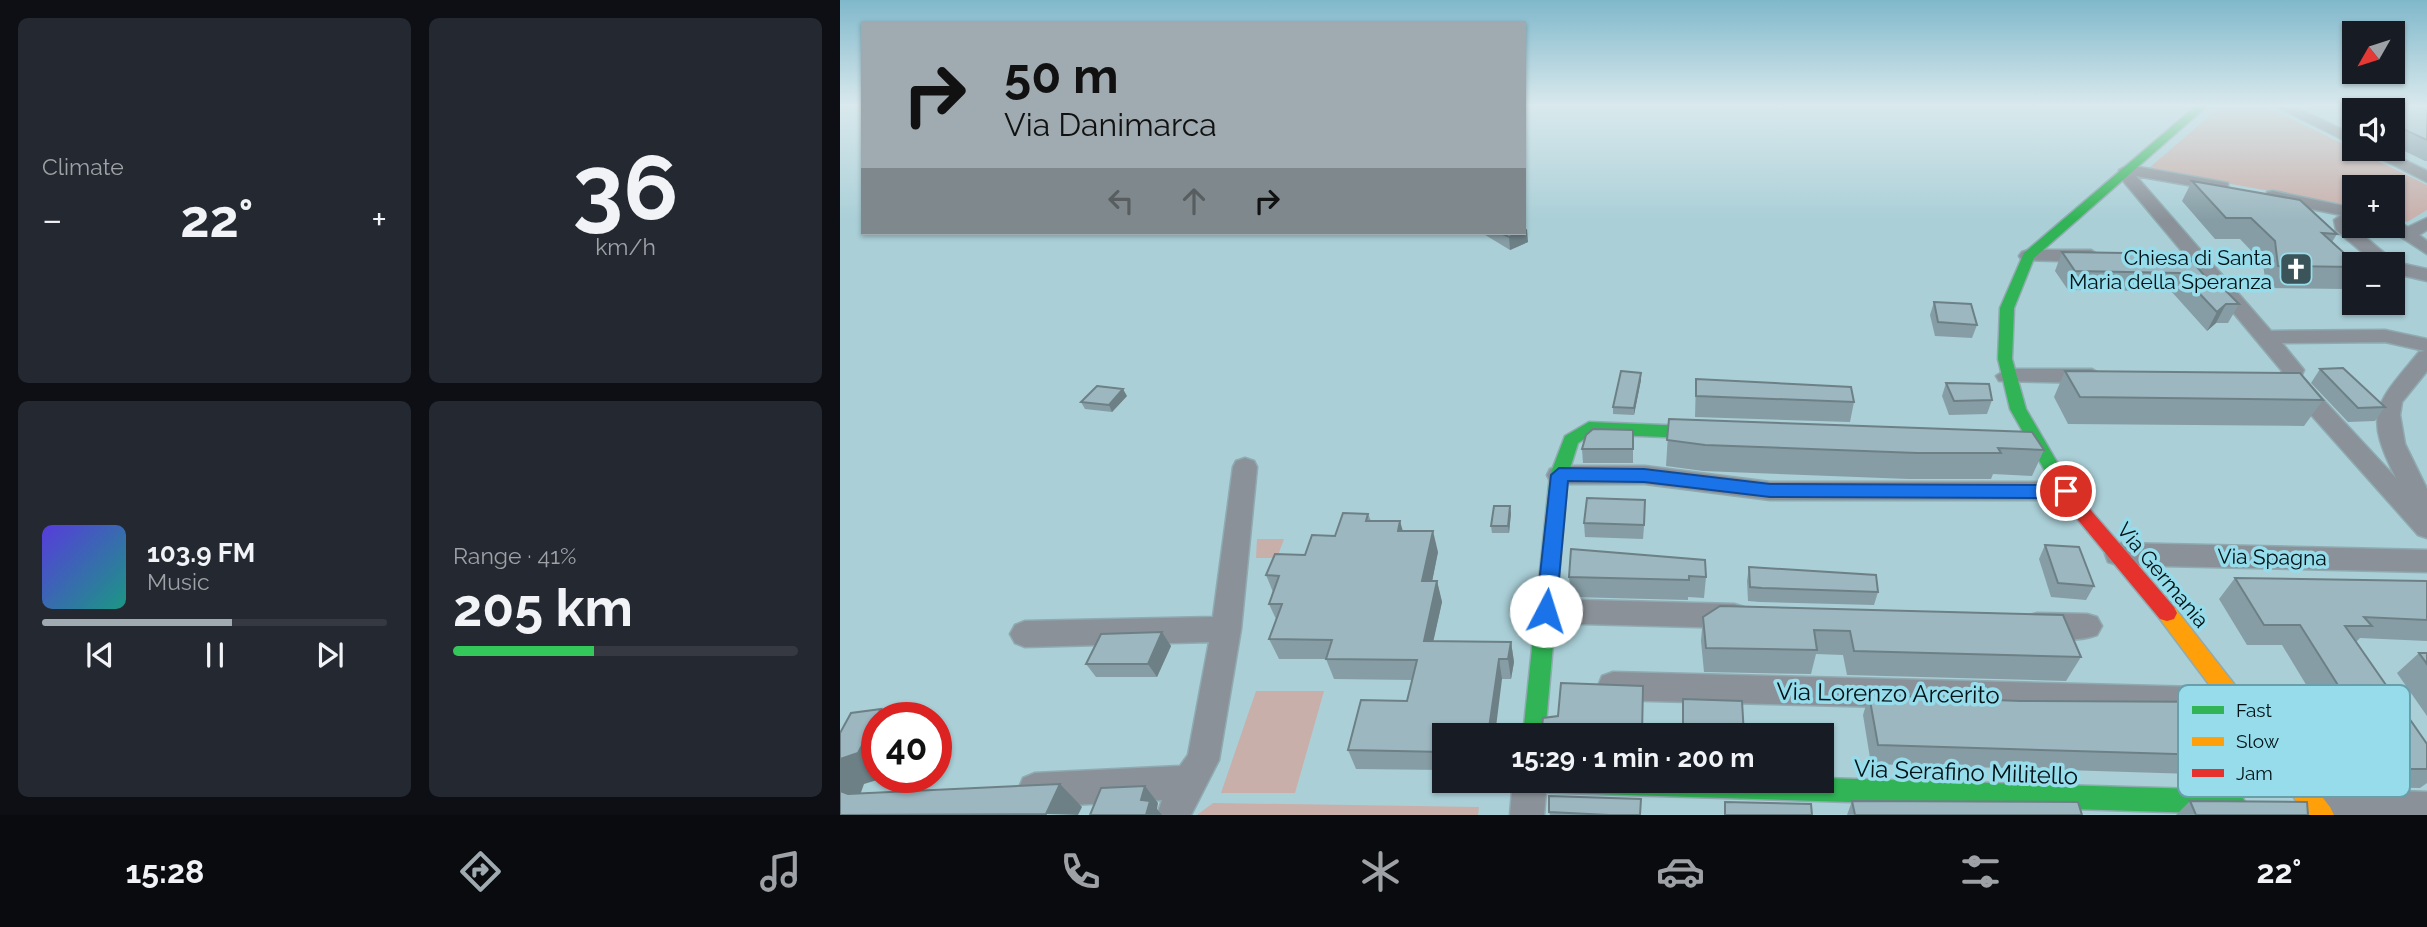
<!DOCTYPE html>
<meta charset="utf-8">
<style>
body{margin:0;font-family:Raleway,sans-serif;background:#242831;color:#f1f3f6;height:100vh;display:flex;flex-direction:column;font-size:26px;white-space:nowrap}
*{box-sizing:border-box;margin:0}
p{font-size:23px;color:#9ea1a6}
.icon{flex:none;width:38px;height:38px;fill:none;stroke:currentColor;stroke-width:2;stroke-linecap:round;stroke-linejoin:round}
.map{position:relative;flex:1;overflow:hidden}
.drawer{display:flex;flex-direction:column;gap:18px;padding:18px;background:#0d0f14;width:840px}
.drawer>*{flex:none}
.guide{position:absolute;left:21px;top:21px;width:665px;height:214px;border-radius:0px;box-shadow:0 2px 5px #0004;background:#9fabb0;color:#111;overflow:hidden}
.needle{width:46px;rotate:231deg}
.tools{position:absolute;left:1502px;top:21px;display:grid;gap:14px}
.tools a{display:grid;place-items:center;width:63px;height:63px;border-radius:0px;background:#171b24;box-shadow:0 2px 5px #0004;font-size:35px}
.speed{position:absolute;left:21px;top:702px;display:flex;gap:14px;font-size:35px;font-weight:700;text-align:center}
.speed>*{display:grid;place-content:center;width:91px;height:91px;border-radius:50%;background:#171b24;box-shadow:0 2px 5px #0004;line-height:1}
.speed .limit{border:10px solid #d22;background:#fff;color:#111}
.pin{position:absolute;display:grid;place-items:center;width:60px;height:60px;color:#fff;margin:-30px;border:4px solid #fff;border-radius:50%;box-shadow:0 2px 7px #0007}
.me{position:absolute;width:77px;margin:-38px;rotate:5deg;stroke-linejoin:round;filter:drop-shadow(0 0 5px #0008)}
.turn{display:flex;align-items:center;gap:24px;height:147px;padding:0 28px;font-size:32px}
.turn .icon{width:91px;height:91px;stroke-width:2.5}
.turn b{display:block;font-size:49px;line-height:60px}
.lanes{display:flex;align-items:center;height:66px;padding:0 28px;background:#0003;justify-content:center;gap:35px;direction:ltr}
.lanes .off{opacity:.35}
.big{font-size:52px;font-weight:700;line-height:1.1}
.drawer .tile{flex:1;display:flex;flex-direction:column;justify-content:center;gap:10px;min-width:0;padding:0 24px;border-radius:10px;background:#242831}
.drawer .dial{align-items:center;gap:0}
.dial b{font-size:91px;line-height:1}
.song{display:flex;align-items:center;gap:21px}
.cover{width:84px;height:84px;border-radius:10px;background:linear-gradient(135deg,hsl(250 70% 55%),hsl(170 70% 35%))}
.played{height:7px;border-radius:4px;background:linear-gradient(90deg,#9fabb0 55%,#363941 55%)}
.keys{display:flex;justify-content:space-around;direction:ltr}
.heat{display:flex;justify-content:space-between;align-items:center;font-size:38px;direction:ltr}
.charge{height:10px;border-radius:5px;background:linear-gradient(90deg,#34c759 41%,#363941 0)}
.drawer .tiles{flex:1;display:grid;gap:18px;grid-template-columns:repeat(2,1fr)}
.trip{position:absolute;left:592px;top:723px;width:402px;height:70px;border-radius:0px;background:#171b24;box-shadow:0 2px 5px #0004;font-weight:700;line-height:70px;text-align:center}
.dock{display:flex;height:112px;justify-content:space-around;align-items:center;background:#090b0e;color:#9ea1a6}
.dock .icon{width:49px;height:49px}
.dock .selected{color:#9fabb0}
.dock b{font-size:32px;color:#f1f3f6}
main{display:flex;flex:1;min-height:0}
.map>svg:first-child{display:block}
</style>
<main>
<section class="drawer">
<div class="tiles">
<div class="tile"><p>Climate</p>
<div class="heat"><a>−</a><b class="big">22°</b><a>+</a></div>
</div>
<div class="tile dial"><b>36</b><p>km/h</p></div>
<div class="tile">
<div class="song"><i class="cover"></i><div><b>103.9 FM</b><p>Music</p></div></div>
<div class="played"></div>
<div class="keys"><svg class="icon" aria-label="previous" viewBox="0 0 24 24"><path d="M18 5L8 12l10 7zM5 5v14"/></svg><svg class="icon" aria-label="pause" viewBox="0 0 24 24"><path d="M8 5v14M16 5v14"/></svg><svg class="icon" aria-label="next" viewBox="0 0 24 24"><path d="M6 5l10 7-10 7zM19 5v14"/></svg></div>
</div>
<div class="tile"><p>Range · 41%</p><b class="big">205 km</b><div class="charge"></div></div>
</div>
</section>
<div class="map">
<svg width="1587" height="815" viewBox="0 0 1587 815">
<rect width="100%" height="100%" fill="#aacfd7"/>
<g fill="#c8afaa">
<polygon points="1381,106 1421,106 1433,110 1587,185 1587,210 1567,222 1552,216 1552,187 1514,187 1514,206 1308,169"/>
<polygon points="417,539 444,539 437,558 416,558"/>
<polygon points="416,691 484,691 455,793 381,793"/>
<polygon points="373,803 639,807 638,815 357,815"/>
</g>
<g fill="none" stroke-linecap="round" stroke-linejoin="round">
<defs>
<g id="street">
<polygon points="1435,106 1453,106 1514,135 1514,145"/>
<polygon points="1522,149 1542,149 1587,171 1587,182"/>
<path d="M1288,165L1388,183V189L1382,191L1296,176L1431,331L1545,330L1587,339V371L1562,402L1560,415L1565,444L1587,489V538L1578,535L1449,390L1447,383L1442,382L1439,377L1442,371L1279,176V170ZM1545,342L1585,351L1579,352C1537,403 1522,412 1556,478L1465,380L1460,379L1464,370L1442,343Z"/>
<polygon points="1433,191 1514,208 1511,225 1555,262 1587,269 1587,281 1552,273 1552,264 1536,264 1496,230 1494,220 1501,215 1427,200 1427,192"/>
<polygon points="1587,218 1587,230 1579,235 1587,241 1587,254 1544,226 1552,226 1552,219 1568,227"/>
<polygon points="1188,250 1251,250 1260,256 1251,262 1182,260 1179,256 1182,252"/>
<polygon points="1167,369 1252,369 1263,376 1252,383 1159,381 1156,376"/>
<polygon points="405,458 414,461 417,467 401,629 379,760 351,815 317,815 322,800 195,807 183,802 178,790 183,778 195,773 340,766 348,755 369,642 185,647 175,643 170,634 175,625 185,621 373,617 393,467 396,461"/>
<polygon points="719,466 805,466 930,482 1226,482 1235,484 1239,491 1235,498 1226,500 930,500 805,484 719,484 710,481 707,475 710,469"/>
<polygon points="1278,543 1587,550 1587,572 1278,565 1268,562 1265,554 1268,546"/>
<polygon points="706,599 894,604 904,607 908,616 904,625 894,628 706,623 696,620 692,611 696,602"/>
<path d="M1197,613L1247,614L1257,617L1262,626L1257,635C1238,642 1206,641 1187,634L1182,625L1187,616Z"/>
<polygon points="773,672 1396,688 1407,692 1412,702 1407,712 1396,716 773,700 762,696 758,686 762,676"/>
<polygon points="673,780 707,780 704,815 670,815"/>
<polygon points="1476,788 1587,792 1587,815 1463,815 1459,805 1464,793"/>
</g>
<g id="fast">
<polygon points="1356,106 1367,106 1194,258 1174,308 1172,359 1186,409 1224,474 1221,478 1209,478 1170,409 1158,359 1160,308 1184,253"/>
<polygon points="749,422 872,427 880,433 872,439 752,434 738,443 728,475 705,735 683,735 710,475 725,436"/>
<polygon points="982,778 1393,790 1401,794 1405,802 1401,810 1393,814 690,792 682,789 678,781 982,780"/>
</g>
<polygon id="slow" points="1327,605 1334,607 1490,807 1494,815 1467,815 1320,619 1317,613 1320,607"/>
<polygon id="jam" points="1215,468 1221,470 1241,499 1334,607 1337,613 1334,619 1327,621 1320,619 1229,509 1206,474 1209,470"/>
</defs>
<use href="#street" stroke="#8fabb1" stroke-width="3"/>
<use href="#fast" stroke="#8fabb1" stroke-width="3"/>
<use href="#slow" stroke="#8fabb1" stroke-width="3"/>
<use href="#jam" stroke="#8fabb1" stroke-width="3"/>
<use href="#street" fill="#8a9198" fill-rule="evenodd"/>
<use href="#fast" fill="#30b455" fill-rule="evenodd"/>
<use href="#slow" fill="#ff9f0a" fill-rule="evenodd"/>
<use href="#jam" fill="#e5322d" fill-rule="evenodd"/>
</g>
<g fill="#869da5">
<polygon points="1509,106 1587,106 1587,161 1585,161 1552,145 1552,110 1514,110 1514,126 1501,120"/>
<polygon points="1352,181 1497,234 1492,242 1514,264 1514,275 1505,289 1426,288 1423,263 1400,239 1375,239 1342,201"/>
<polygon points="642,233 684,233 688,242 670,250"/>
<polygon points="1222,252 1346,254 1375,288 1399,304 1388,323 1376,323 1367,331 1331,291 1228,290 1215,271"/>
<polygon points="1094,302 1137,325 1132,338 1095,336 1090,315"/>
<polygon points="1480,369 1545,407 1535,421 1508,422 1471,383"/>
<polygon points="1225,371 1483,400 1464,426 1228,424 1214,397"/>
<polygon points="801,373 801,380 794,415 773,414 773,407"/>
<polygon points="856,379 1014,402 1010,422 855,417"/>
<polygon points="1106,383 1152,400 1147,414 1109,415 1102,396"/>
<polygon points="287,396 272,412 245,409 241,402"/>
<polygon points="829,419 1204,450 1192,476 1153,474 1151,479 1069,479 863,471 826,466"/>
<polygon points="793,430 793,463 743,463 742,449"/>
<polygon points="671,513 669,533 652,533 651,526"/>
<polygon points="528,514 531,521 563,531 598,552 592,581 597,581 602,602 593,641 671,642 674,662 671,679 662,679 604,735 604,770 516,769 508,750 567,701 572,680 494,679 486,659 439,659 429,639 436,619 429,604 433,592 426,575 465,555"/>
<polygon points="805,514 803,539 745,537 744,523"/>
<polygon points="1205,545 1254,586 1246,600 1211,597 1199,559"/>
<polygon points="731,549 866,577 864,598 848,597 848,600 731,597 729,577"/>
<polygon points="909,567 1038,592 1034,605 920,602 908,601 907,581"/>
<polygon points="1395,578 1587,581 1587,641 1520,638 1516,642 1587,744 1587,783 1580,788 1528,787 1442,645 1407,645 1379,599"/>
<polygon points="880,606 1241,657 1226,681 1007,675 1003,655 976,654 971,674 864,672 861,641 863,617"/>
<polygon points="322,632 331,646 317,677 256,677 246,664"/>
<polygon points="1579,653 1587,653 1587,716 1557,673"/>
<polygon points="1029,695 1436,757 1417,776 1031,764 1023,715"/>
<polygon points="1012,801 1242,815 1007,815"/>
<polygon points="1350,801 1468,815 1336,815"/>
<polygon points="709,812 801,815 710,815"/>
</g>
<g fill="#6d8086">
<polygon points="687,229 688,242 670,250 669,237 679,233 684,233 684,230"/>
<polygon points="1386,304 1376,323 1367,331 1377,312"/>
<polygon points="801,373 801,380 794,415 794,408"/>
<polygon points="283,389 287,396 272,412 269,405"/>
<polygon points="670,506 671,513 669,533 668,526"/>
<polygon points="560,521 566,542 558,531"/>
<polygon points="593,531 598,552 588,602 582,581"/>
<polygon points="597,581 602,602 589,661 584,641"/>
<polygon points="322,632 331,646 317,677 308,664"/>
<polygon points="671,642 674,662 671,679 668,659"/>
<polygon points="659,659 662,679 655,735 648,735"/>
<polygon points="41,709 51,718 37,718 37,777 47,777 24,784 19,798 0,793 0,759"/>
<polygon points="220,784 242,807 238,815 206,814"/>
<polygon points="305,786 318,803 317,809 322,815 306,815 301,800"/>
</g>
<g fill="#9cb7c0" stroke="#6d8086" stroke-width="2">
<polygon points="1514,106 1587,106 1587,140 1552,124 1552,110 1523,110"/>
<polygon points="1352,181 1460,200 1497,234 1482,233 1516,264 1514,264 1514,267 1438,266 1435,241 1411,218 1386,218"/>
<polygon points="661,233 679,233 669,237"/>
<polygon points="1222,252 1346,254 1375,288 1383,288 1399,304 1386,304 1377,312 1340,273 1235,271"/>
<polygon points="1094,302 1131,304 1137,325 1098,322"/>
<polygon points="1503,368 1545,407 1518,408 1480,369"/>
<polygon points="781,371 801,373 794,408 773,407"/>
<polygon points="1225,371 1460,373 1483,400 1240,397"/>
<polygon points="856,379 1011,387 1014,402 856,396"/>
<polygon points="1106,383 1149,384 1152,400 1114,401"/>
<polygon points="257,386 283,389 269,405 241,402"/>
<polygon points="829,419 1192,432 1204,450 1158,448 1161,453 1077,453 865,445 827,440"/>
<polygon points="753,429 793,430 793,449 742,449 746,435"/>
<polygon points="747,498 805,500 804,525 744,523"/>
<polygon points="654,506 670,506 668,526 651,526"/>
<polygon points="503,513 528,514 526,521 560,521 558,531 593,531 582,581 597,581 584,641 671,642 668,659 659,659 648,735 604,735 604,752 508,750 521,700 567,701 577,660 486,659 492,640 429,639 442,604 429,604 439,576 426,575 435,554 465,555 472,535 495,536"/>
<polygon points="1205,545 1239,547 1254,586 1218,583"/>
<polygon points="731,549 865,560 866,577 849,576 849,580 729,577"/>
<polygon points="909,567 1036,575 1038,592 922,588 910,587"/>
<polygon points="1395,578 1587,581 1587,620 1524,617 1532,626 1505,626 1587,744 1587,769 1551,769 1460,625 1424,625"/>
<polygon points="880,606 1223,615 1241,657 1014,651 1010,631 974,630 977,650 866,648 863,617"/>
<polygon points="322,632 308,664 246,664 261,634"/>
<polygon points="1579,653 1587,653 1587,664"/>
<polygon points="721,683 803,686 802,735 701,735 703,718 718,716"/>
<polygon points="1029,695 1180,701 1393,702 1436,757 1038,745"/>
<polygon points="843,699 902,701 904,735 843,735"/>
<polygon points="41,709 18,753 0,759 0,733 11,713"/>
<polygon points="220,784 206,814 0,815 0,791 8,794"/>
<polygon points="305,786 301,800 310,801 306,815 250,815 261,788"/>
<polygon points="709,796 801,799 800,815 769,815 709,812"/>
<polygon points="1012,801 1238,802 1242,815 1015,815"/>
<polygon points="1350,801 1467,802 1468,815 1356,815"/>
<polygon points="885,802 971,804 972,815 885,815"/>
</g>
<linearGradient id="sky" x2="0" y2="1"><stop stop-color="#80b8cb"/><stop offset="0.48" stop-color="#d9e9ed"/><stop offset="1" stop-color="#d9e9ed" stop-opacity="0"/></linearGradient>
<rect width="1587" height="220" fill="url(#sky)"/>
<polygon fill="#1a73e8" stroke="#114b97" stroke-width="2" points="719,468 804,469 930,484 1226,485 1235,491 1226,498 930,497 804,482 728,481 716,611 713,617 706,620 699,617 696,611 711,475"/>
<defs>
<symbol id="church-square" viewBox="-11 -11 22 22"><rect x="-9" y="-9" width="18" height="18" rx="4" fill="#3b545a" stroke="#96dceb"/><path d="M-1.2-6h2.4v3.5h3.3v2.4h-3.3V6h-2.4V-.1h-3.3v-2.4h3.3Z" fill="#fff"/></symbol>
</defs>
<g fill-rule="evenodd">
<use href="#church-square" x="1437" y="250" width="38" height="38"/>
</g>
<g text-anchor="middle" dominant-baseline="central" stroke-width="7" stroke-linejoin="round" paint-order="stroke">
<g font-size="21" fill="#001216" stroke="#96dceb" text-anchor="end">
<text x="1432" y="257">Chiesa di Santa<tspan x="1432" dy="24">Maria della Speranza</tspan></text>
</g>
<g font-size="21" fill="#001216" stroke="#96dceb">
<text transform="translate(1432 557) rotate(1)">Via Spagna</text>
<text transform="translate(1323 575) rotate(50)">Via Germania</text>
</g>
<g font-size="24" fill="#001216" stroke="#96dceb">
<text transform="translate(1048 693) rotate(1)">Via Lorenzo Arcerito</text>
<text transform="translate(1126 772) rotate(2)">Via Serafino Militello</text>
</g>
</g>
<rect x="1338" y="685" width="232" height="112" rx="10" fill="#96dceb" stroke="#699fab" stroke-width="2"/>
<rect x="1352" y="706" width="32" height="8" fill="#30b455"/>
<rect x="1352" y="737" width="32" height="9" fill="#ff9f0a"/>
<rect x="1352" y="769" width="32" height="8" fill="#e5322d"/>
<g font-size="19" fill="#001216">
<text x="1396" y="717">Fast</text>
<text x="1396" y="748">Slow</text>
<text x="1396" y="780">Jam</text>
</g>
</svg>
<div class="tools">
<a><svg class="needle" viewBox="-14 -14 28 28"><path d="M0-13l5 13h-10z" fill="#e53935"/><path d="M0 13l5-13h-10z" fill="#9ea1a6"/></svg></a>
<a><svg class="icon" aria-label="sound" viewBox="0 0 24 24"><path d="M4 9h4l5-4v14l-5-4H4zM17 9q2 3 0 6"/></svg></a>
<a>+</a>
<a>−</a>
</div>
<div class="speed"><div class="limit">40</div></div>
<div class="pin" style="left:1226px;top:491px;background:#d93025"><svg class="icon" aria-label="arrive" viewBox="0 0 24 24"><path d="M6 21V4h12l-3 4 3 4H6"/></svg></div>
<svg class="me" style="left:706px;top:611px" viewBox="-20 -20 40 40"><circle r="19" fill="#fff"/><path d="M0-13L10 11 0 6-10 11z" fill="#1a73e8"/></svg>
<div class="trip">15:29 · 1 min · 200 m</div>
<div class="guide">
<div class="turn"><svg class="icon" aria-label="right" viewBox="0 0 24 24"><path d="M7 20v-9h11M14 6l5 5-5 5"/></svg><div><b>50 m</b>Via Danimarca</div></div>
<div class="lanes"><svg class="icon off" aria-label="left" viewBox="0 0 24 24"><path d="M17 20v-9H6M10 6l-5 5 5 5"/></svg><svg class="icon off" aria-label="ahead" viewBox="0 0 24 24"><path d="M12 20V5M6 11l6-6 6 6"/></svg><svg class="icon" aria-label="right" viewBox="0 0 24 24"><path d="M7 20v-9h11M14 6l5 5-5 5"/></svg></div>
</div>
</div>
</main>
<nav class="dock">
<b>15:28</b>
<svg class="icon selected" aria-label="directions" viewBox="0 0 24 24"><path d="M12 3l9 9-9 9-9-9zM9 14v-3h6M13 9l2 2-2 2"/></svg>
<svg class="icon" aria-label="music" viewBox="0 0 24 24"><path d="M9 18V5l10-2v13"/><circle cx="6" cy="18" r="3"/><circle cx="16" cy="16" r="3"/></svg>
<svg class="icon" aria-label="phone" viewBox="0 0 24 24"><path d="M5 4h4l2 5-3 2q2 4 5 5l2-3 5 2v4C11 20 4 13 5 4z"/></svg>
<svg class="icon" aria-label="climate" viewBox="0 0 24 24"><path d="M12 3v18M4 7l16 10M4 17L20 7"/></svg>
<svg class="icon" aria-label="car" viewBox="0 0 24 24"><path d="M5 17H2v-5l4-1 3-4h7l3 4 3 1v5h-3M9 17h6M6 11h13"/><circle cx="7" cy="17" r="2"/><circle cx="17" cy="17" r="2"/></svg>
<svg class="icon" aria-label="filters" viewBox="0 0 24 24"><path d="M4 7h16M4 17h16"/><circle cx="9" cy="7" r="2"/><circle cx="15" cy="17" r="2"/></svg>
<b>22°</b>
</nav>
